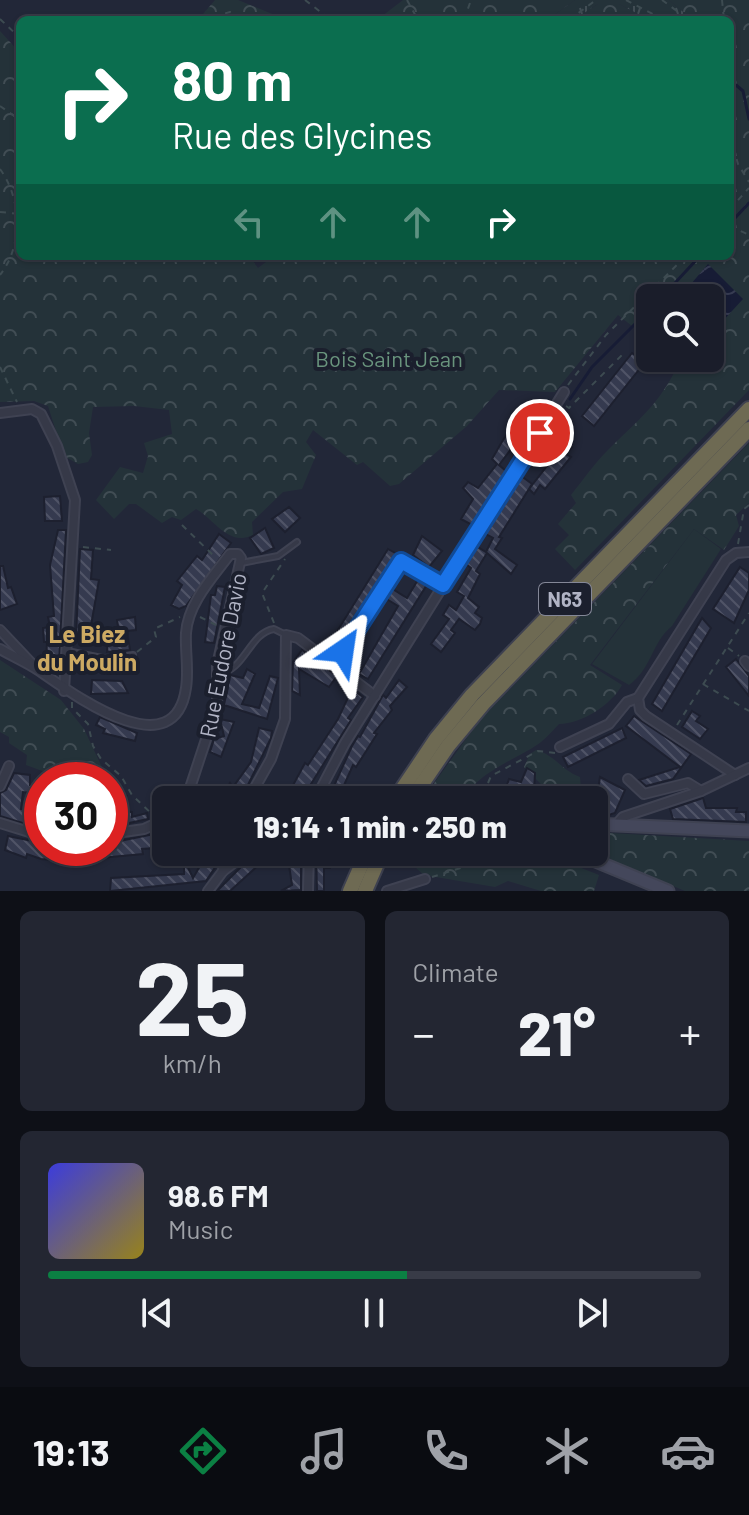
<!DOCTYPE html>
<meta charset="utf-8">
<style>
body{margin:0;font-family:Barlow,sans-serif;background:#232632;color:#f1f3f6;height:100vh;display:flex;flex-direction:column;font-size:30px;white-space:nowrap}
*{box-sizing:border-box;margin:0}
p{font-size:26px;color:#9fa2a8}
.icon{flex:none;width:44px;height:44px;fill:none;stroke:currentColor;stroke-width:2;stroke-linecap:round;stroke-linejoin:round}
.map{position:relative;height:891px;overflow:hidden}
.details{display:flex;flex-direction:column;gap:20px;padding:20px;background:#0e1017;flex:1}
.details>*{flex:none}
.guide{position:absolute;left:16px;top:16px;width:718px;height:244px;border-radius:12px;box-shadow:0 2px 6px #0004,0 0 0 2px #383b47;background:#0b6e4f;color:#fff;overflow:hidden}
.tools{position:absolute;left:636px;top:284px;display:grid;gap:16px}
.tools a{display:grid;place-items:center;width:88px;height:88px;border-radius:12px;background:#1a1d2a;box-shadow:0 2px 6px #0004,0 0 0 2px #383b47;font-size:40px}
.speed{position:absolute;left:24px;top:762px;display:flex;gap:16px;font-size:40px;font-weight:700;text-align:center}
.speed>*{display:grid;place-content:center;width:104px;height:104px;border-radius:50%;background:#1a1d2a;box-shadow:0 2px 6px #0004,0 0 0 2px #383b47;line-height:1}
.speed .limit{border:12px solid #d22;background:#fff;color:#111}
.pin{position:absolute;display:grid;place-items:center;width:68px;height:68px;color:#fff;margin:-34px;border:4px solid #fff;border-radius:50%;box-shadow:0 2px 8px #0007}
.me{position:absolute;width:88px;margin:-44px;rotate:32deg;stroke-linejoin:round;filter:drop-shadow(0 0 6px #0008)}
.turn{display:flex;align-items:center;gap:28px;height:168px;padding:0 24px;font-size:36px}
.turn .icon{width:104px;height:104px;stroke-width:2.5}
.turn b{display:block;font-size:56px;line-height:68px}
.lanes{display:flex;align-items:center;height:76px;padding:0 24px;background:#0003;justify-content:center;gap:40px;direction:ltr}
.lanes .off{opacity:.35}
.big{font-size:60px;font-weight:800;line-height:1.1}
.details .card{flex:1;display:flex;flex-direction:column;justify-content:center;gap:12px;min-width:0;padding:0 28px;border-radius:12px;background:#232632}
.details .dial{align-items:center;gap:0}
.dial b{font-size:104px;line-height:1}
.song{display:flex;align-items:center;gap:24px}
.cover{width:96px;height:96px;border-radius:12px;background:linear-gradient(135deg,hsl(240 70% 55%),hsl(50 70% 35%))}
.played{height:8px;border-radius:4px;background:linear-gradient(90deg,#0b8043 55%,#383b47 55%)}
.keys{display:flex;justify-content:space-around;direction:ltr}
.heat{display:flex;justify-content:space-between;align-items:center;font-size:44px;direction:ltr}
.details .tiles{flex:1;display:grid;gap:20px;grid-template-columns:1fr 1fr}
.card:last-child{grid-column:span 2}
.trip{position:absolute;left:152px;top:786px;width:456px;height:80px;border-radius:12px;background:#1a1d2a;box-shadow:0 2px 6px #0004,0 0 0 2px #383b47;font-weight:800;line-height:80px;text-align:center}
.tabs{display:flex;height:128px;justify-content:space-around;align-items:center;background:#0a0c11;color:#9fa2a8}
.tabs .icon{width:56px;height:56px}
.tabs .on{color:#0b8043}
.tabs b{font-size:36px;color:#f1f3f6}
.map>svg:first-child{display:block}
</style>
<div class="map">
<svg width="749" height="891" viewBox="0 0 749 891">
<defs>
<pattern id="grass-tufts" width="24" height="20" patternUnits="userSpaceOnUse" patternTransform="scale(2)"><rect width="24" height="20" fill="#243239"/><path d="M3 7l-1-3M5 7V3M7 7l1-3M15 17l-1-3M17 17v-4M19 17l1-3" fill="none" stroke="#414d54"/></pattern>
<pattern id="forest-crowns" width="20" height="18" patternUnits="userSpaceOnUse" patternTransform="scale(2)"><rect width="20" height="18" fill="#243239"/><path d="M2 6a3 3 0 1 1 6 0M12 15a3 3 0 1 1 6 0" fill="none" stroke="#414d54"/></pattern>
<pattern id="water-waves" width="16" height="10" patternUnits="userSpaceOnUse" patternTransform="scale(2)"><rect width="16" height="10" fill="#171c35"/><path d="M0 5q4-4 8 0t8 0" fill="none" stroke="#363b51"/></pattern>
<pattern id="building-back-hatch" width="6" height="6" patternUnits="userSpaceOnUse" patternTransform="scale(2)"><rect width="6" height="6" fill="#353a4f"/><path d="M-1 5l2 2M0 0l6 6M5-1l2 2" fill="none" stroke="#505467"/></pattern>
</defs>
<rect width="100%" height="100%" fill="#222738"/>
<polygon fill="url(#grass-tufts)" points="575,0 669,0 693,20 649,20 619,4 598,4 574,20 547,20"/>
<g fill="url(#forest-crowns)">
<polygon points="215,0 238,0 287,20 198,20"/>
<polygon points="403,0 575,0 547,20 377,20"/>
<path d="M669,0H749V390L575,570L555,549L569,535L558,524L576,503L571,495C583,480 594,464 607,451C637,421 659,405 678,365L670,358H710V298H650V340L618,315L555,392L499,390L467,426L399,484L390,486L363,462L357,465L313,430L306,442L316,455L302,489L283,492L252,522L253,535C229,547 215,520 196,509L181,520L172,517L162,523L136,504H129L114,519L96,500L120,467L143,473L148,456L144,443L172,434L169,410L134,406L93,407L89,433L92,455L88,462L78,464L64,456L48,406L34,401L0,402V31L20,53V256H249L258,268L274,256H730V20H693Z"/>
<polygon points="598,4 619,4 649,20 574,20"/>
<path d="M749,443V503L736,515L739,526L724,550L694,529L590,665L622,685C612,704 582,724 559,724C553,730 547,737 541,742C522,757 470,775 466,800H422L479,721Z"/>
<polygon points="0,660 61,700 84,729 107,778 59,777 26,765 27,755 9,743 9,737 0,732"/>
<path d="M536,750C555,755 561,770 580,777L581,789L574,800H557L524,767L530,754Z"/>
<polygon points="594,832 749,841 749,891 685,891 592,852"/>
<polygon points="398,852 451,852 454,866 541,852 599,875 594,891 541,891 508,881 495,887 424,875"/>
</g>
<path fill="#243239" d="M694,529L721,549L672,626C652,642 651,670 629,685L592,664Z"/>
<polygon fill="url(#water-waves)" points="708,264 743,299 710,335 710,298 679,298"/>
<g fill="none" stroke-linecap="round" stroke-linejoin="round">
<g stroke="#171c35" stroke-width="3">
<polyline points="736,85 743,91 749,119"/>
<polyline points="734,219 749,203"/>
<polyline points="661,298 700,256"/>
<polyline points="570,399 592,367 650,309"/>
</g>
</g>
<g fill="url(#building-back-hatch)" stroke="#1d202f" stroke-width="2">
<polygon points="632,353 645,362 594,426 582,416"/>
<polygon points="528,407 540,415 525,441 520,437 499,465 506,471 472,525 461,519 473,499 463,488 468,482 478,488 497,464 492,459 503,440"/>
<polygon points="566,442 572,447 566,454 571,457 545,489 540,485 534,494 529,489"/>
<polygon points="520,475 532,484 499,537 502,538 495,549 517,565 511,574 487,553 476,571 480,574 468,598 479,607 475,613 482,618 480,624 475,630 459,619 451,630 455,633 441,652 431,644 449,619 443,615 449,605 456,610 464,596 457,592 471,568 466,564 469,558 476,546 486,552 493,538 484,533"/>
<polygon points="60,496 62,521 45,521 44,497"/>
<polygon points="289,507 300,518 285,532 272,519"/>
<polygon points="265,528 274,548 261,554 250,538"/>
<polygon points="58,530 66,530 59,663 46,662 47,642 44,642 43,628 50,627 48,617 54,616 50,565"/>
<polygon points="219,534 231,543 186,606 179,609 171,605 182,585 177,581 197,556 202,560"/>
<polygon points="422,536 442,551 429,567 413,555"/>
<polygon points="80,549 93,550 91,579 99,580 89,637 76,636"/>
<polygon points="388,549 397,554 335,651 328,646"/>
<polygon points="0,566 3,566 8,588 11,587 17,604 0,610"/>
<polygon points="740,567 749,573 749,590 734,623 713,609"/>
<polygon points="419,578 428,583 368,679 359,674 398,606 385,598 391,588 407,598"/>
<polygon points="217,586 225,587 214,643 205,642 211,595 215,595"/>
<polygon points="135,617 136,630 127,631 130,650 107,652 108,639 120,639 117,620"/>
<polygon points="702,618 711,628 662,711 652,704"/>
<polygon points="302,650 337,676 329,687 299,669 300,695 292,691 293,662"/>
<polygon points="736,659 749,676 749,696 726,667"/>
<polygon points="247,669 255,674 242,704 259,708 270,676 278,678 267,719 224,705 230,675 243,678"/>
<polygon points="92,680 122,681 128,693 91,694"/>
<polygon points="399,680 407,687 390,706 392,710 374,733 377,734 356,767 353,765 341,792 333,788 352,746 358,736 360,737 383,695 386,698"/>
<polygon points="352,689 363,697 348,718 351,720 301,800 285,800 305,763 308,765 338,719"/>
<polygon points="692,711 700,716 696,721 708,729 700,739 682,727"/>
<polygon points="634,716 691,754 673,779 646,786 639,780 680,767 626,726"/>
<polygon points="100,717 137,733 135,741 103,733 105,729 96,725"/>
<polygon points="220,719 234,722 221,757 210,752 214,739 224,736"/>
<polygon points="259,728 272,731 271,738 244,793 240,790 238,793 242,797 239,800 226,790 230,783 233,787 251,762"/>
<polygon points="622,728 626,738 568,767 563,757"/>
<polygon points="527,768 535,773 534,792 506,788 509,779 521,782"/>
<polygon points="14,773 30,775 30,785 42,786 40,794 23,792 21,809 42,814 42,829 0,816 0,793 6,790"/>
<polygon points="600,777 625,790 615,813 605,816 594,816"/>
<polygon points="117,796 126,796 116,811 132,812 132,817 147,813 148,819 110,827 110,800 113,801"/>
<polygon points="703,798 706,808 737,808 736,812 746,812 746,822 673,819 670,809"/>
<polygon points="154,834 156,848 142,849 143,854 100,858 102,848 110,848 110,843"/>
<polygon points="8,836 42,843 42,848 82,848 79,857 67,857 66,861 41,859 27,854 26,858 5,850"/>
<polygon points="208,852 217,852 216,866 206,881 110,891 111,878 184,874 184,859 193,878"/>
<polygon points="287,852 301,852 301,890 281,891 292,885"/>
<polygon points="316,852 327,852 330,856 330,868 324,868 324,891 317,891"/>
<polygon points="255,853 262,862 230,891 217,891"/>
</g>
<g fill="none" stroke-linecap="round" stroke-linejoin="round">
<defs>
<g id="lane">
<polyline points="241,563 278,556 297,542"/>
<polyline points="67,651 107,659 133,655"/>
<path d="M218,674C245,671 249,633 274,629L284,634"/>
</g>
<g id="street">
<polyline points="0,413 32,409 41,414 57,446 75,500 64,691"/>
<polyline points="0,630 35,667"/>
<path d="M0,649C12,656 26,662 38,670C69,691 174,771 186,688C189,670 185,651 186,633C188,603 213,577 230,554H238L241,558L217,665V706L186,800"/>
<polyline points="745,661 749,666"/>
<polyline points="334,666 399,563 405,561 443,585"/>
<polyline points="638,698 640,710 646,716 735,775"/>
<polyline points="560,747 609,724 627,702 638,698 726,560 736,553 749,552"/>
<polyline points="628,779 644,794 688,783 701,791"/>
<polyline points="0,786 9,766"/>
<polyline points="248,800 271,759 285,719 286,635 298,638 375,696"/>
<polyline points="315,800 345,743 564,392"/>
<polyline points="0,823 42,836"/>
<polyline points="616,825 623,817 701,791 749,768"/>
<polyline points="110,834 144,829 166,819"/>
<polyline points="223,871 224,852"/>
<polyline points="208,891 223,871 248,852"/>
<polyline points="308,891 309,852"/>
<polyline points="387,891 425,879"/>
</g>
<g id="secondary">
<polyline points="481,800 488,792 521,800"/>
<polyline points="594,824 749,831"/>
<polyline points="574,852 668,891"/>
</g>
<g id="highway">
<polyline points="395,800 436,739 472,695 749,409"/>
<polyline points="411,800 448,746 483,704 749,429"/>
<polyline points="350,891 367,852"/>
<polyline points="365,891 382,852"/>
</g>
</defs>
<use href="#lane" stroke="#3f4252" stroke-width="8"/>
<use href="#street" stroke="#3f4252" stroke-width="12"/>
<use href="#secondary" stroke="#3f4252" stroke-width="15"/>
<use href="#highway" stroke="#3e4150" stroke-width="18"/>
<g stroke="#3d4b51" stroke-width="2" stroke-dasharray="6 6" stroke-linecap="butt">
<polyline points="305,0 331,20"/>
<polyline points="407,0 418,20"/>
<polyline points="626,0 664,20"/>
<polyline points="662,0 689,20"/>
<polyline points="722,0 724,20"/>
<polyline points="0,19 20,38"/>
<polyline points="202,20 230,12 245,20"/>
<polyline points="464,20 471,0"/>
<polyline points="569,20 596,0"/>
<polyline points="0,106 20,120"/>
<polyline points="730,136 738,164 749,182"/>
<path d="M0,169C22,199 23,246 0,275"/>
<polyline points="730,209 749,188"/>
<polyline points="0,212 20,214"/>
<polyline points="730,226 749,235"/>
<polyline points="0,367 17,402"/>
<polyline points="568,385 606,335 686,256"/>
<polyline points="566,406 569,408 622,355"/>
<polyline points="182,525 216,558"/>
<polyline points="738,544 744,509 749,505"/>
<polyline points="83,547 111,550"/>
<polyline points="200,617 216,625"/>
<polyline points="274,623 262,593 285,559"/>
<polyline points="728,648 739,656"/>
<polyline points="137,652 156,637 154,629 180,617"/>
<polyline points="703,684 749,711"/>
<polyline points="72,702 72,708 88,724 93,746 101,759 121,776 132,795 154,816"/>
<polyline points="677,725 749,613"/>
<polyline points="488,783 491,776 538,751 555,753"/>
<polyline points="432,877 511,852"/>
</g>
<use href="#lane" stroke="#363948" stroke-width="4"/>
<use href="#street" stroke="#363948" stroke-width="8"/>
<use href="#secondary" stroke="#44475b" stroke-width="11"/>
<use href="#highway" stroke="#6e6a53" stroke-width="14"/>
</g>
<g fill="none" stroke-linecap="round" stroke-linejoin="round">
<defs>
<polyline id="route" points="343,651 401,561 443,585 540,433"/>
</defs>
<use href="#route" stroke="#114b97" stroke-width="20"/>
<use href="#route" stroke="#1a73e8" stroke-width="14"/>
</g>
<g text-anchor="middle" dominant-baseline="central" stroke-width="8" stroke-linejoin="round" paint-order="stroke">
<rect fill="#1b1f2d" stroke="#848797" stroke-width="2" x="539" y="583" width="52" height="32" rx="6"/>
<g font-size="20" font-weight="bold" fill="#b1b4c5">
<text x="565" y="599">N63</text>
</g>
<g font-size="22" fill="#69947d" stroke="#1b1f2d">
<text x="389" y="358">Bois Saint Jean</text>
</g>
<g font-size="22" fill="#b1b4c5" stroke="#1b1f2d">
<text transform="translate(222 655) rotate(-79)">Rue Eudore Davio</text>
</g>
<g font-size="24" font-weight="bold" fill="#cdaa63" stroke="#1b1f2d">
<text x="87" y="633">Le Biez<tspan x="87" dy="28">du Moulin</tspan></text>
</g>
</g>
</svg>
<div class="tools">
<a><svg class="icon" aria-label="search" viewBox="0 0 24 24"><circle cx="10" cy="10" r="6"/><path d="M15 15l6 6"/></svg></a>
</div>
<div class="speed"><div class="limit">30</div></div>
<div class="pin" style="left:540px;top:433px;background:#d93025"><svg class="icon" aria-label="arrive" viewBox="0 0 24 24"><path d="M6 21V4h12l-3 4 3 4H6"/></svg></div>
<svg class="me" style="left:343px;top:651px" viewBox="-20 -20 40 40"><path d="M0-17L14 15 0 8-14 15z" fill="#1a73e8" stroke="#fff" stroke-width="4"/></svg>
<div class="trip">19:14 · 1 min · 250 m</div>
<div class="guide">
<div class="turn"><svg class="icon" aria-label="right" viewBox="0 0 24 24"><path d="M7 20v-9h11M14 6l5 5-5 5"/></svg><div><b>80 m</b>Rue des Glycines</div></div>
<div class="lanes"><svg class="icon off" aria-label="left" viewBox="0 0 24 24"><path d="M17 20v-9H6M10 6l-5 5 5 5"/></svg><svg class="icon off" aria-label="ahead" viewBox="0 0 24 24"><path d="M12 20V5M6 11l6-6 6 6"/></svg><svg class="icon off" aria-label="ahead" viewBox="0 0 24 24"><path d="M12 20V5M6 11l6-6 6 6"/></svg><svg class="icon" aria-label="right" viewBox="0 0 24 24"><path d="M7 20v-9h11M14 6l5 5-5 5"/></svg></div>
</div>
</div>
<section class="details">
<div class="tiles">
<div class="card dial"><b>25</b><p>km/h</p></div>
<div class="card"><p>Climate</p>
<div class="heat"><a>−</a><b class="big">21°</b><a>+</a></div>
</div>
<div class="card">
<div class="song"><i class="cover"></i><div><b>98.6 FM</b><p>Music</p></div></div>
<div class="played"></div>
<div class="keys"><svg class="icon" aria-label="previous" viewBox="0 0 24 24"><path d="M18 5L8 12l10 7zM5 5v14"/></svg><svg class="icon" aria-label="pause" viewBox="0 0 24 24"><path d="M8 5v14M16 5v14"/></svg><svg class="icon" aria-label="next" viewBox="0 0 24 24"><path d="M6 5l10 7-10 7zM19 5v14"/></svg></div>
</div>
</div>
</section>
<nav class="tabs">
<b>19:13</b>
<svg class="icon on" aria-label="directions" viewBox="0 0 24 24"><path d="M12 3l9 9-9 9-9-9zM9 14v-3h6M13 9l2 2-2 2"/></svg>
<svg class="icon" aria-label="music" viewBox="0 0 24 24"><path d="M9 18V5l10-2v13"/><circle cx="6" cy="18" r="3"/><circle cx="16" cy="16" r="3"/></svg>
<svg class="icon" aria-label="phone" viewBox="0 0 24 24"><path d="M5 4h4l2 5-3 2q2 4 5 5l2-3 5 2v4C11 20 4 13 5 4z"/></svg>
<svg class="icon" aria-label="climate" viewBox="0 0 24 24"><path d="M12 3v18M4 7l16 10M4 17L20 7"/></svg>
<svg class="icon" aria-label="car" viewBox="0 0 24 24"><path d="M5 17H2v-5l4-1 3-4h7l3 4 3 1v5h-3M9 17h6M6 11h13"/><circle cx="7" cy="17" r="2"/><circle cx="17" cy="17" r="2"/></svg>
</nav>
